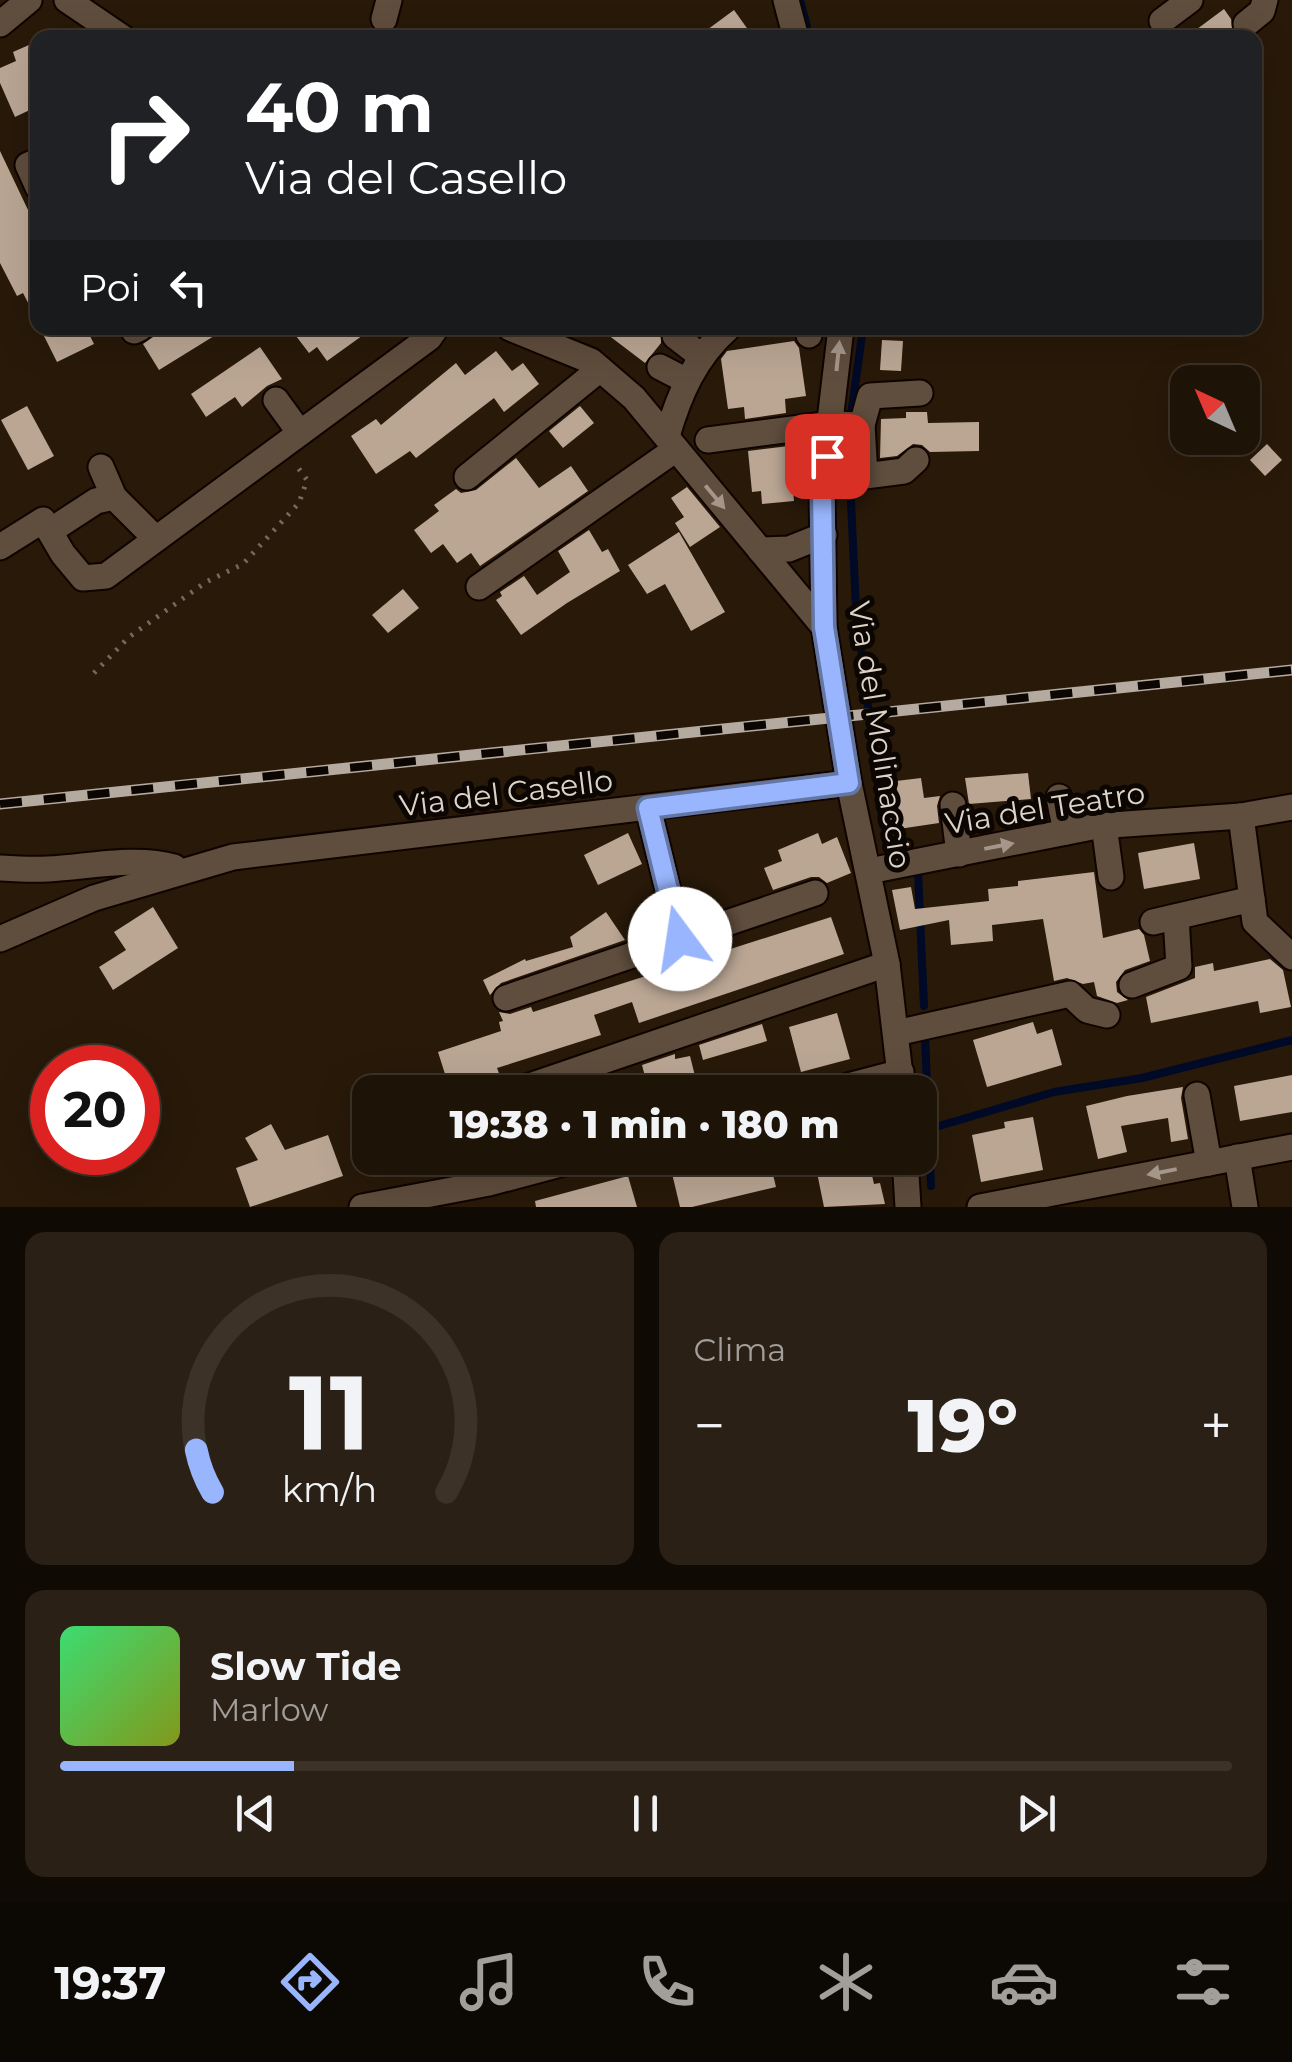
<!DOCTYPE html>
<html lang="it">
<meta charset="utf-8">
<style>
body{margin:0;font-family:Montserrat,sans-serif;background:#2b2015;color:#f1f3f6;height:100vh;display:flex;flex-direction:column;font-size:38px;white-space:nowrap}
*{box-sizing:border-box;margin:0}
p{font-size:32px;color:#a19e9b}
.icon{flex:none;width:55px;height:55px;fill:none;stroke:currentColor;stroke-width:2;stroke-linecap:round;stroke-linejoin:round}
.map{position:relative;height:1207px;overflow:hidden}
.drawer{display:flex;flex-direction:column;gap:25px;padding:25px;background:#100a04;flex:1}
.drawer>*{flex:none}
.hud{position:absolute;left:30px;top:30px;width:1232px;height:305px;border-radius:20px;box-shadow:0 10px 40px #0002,0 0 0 2px #3c3228;background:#202124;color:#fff;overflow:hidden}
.needle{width:65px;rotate:316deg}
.controls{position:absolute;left:1170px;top:365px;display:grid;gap:20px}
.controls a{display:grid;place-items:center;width:90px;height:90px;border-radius:20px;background:#1e1307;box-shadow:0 10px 40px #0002,0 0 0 2px #3c3228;font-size:50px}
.speed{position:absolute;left:30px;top:1045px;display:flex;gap:20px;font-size:50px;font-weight:700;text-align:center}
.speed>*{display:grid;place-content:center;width:130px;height:130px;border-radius:50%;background:#1e1307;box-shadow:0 10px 40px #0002,0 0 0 2px #3c3228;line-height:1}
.speed .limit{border:15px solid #d22;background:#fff;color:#111}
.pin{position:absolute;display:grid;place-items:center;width:85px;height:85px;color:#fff;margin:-42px;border-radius:20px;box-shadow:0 5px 15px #0006}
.me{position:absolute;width:110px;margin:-55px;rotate:346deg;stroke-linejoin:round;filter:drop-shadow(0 0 8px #0008)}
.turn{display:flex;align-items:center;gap:35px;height:210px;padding:0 50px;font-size:45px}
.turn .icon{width:130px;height:130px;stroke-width:2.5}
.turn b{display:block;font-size:70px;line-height:85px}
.then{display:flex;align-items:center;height:95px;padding:0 50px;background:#0003;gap:20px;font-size:38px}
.big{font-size:75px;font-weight:800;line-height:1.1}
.drawer .tile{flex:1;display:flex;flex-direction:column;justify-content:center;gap:15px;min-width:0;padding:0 35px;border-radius:20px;background:#2b2015}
.drawer .dial{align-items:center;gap:0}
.dial svg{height:260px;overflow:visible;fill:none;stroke:#3c3228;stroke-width:7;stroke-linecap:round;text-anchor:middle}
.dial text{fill:#f1f3f6;stroke:none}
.song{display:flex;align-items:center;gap:30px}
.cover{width:120px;height:120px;border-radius:15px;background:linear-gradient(135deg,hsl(140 70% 55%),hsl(70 70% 35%))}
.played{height:10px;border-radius:5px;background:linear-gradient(90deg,#99b5fd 20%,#3c3228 20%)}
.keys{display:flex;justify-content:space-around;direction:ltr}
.heat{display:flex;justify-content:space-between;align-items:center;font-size:55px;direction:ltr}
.drawer .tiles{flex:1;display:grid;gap:25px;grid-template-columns:1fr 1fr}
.tile:last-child{grid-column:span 2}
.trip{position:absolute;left:352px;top:1075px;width:585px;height:100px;border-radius:20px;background:#1e1307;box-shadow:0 10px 40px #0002,0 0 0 2px #3c3228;font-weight:800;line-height:100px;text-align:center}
.menu{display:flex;height:160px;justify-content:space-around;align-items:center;background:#0c0803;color:#a19e9b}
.menu .icon{width:70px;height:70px}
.menu .on{color:#99b5fd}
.menu b{font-size:45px;color:#f1f3f6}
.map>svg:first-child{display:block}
</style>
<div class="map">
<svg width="1292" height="1207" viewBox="0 0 1292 1207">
<rect width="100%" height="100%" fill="#281909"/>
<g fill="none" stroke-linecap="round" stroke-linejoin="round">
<g stroke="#000a26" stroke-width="8">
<polyline points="800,0 810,38"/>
<polyline points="863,328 848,437 856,609 883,825"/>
<polyline points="918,872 924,1006"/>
<polyline points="925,1035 931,1186"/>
<polyline points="929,1129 1054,1092 1142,1078 1292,1040"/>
</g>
</g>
<g fill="#bba694">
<polygon points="1224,9 1231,19 1233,33 1238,38 1185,38"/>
<polygon points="734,10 754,38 696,38"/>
<polygon points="38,41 38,110 36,107 15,117 0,83 0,68 16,61 13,52"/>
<polygon points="0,151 38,231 38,322 23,293 17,296 0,263"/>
<polygon points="40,328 86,328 94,344 57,362"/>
<polygon points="166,328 227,328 159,370 143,344"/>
<polygon points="303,328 373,328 327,361 317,347 309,353 296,336"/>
<polygon points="599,328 661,328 661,343 645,363"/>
<polygon points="882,340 903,341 901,371 880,370"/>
<polygon points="794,341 799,348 806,396 785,399 786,413 745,419 744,407 728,409 721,359 727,351"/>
<polygon points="260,347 282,379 267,386 242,407 235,397 206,417 191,394"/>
<polygon points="496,351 512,371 523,363 539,384 504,412 494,398 416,458 410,451 376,474 351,436 376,419 381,425 456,363 465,375"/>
<polygon points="27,406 54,456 28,470 1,420"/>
<polygon points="580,406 594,423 563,448 549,431"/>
<polygon points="906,412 927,412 928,423 979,422 979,451 930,452 922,445 913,444 897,456 880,458 881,419 906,418"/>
<polygon points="1267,444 1282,460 1265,476 1250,460"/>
<polygon points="789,446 794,501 762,504 761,491 752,492 748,451"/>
<polygon points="516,458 539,488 571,466 588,491 480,566 471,553 457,563 443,544 431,553 414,530 439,511 434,505 456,489 461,493 476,490"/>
<polygon points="687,487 720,527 690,547 675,523 684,517 671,498"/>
<polygon points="589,530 602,552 608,549 620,571 567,603 521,635 496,600 502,596 500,592 524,576 537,595 570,572 558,551"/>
<polygon points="679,532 725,612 691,631 665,584 647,594 628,565"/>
<polygon points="403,589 419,608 388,633 372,615"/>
<polygon points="1028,773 1031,799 969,804 965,778"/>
<polygon points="921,778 924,798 940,796 937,806 939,823 892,830 888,799 898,798 896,781"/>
<polygon points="628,833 642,864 598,885 584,855"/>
<polygon points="818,833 822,844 837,837 851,873 827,883 819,877 811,877 773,890 764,868 782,861 778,850"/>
<polygon points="1194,843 1200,879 1144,889 1138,853"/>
<polygon points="1094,872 1103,938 1139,929 1144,935 1150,961 1125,970 1116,982 1117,992 1128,1000 1117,1003 1097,996 1094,982 1083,984 1067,978 1054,981 1043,919 992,925 993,941 951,945 949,920 900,930 892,890 911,887 915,909 989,901 988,889 1018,886 1018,881"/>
<polygon points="153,907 178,948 113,990 99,967 126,950 114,932"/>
<polygon points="606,912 625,940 501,983 490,995 483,980 525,959 526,961 573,947 570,937"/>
<polygon points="831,917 844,954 639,1023 632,1002 594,1015 601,1035 497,1068 500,1076 494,1078 496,1092 401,1092 400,1089 445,1074 438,1052 501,1031 499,1022 503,1021 499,1012 510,1014 531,1007 533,1012"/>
<polygon points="1270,959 1283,970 1291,1007 1260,1013 1258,1001 1151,1023 1146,997 1195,978 1195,967 1213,963 1214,971"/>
<polygon points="837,1013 850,1059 801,1072 789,1027"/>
<polygon points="1033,1022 1037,1034 1052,1029 1062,1065 987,1087 973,1040"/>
<polygon points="762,1024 767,1041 703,1060 699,1045"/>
<polygon points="675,1054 675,1059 690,1056 699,1092 649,1092 642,1065"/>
<polygon points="1292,1075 1292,1112 1240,1121 1234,1086"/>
<polygon points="1183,1087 1181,1098 1188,1139 1171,1142 1168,1118 1121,1126 1127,1152 1098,1159 1086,1106 1127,1096"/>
<polygon points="1033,1117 1043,1170 981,1182 972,1135 1005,1128 1004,1122"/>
<polygon points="271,1124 285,1150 328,1135 343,1176 250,1207 236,1168 258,1160 245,1138"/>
<polygon points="702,1158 769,1158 776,1187 692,1207 680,1207 670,1165"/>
<polygon points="814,1158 868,1158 874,1184 880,1183 885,1204 824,1207"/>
<polygon points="628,1176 637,1207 536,1207 535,1201"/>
</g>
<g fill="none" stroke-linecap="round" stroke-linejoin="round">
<defs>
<g id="minor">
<polyline points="67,0 123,38"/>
<polyline points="786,0 796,38"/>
<polyline points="384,19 389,0"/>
<polyline points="1162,21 1190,0"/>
<polyline points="0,24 29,0"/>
<polyline points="1246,24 1262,11 1265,0"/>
<polyline points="38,161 28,165 38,187"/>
<polyline points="510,328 591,361 634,398 824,627"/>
<polyline points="841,328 822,488 824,627 849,783 887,964 902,1092"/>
<polyline points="134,331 140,328"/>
<polyline points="809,335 809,328"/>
<polyline points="675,336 701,356"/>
<polyline points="660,367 687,381"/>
<polyline points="276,400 300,433"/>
<polyline points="862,425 870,396 920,393"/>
<path d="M667,436C679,395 695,357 728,328"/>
<polyline points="708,440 831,424 862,425 865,476 904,471 916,460"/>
<polyline points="101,467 114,497 156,539"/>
<polyline points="467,477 600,369"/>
<polyline points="50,531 96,501 114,497"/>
<polyline points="0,547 43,520 63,554 83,578 106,576 429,338 436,328"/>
<polyline points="760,550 789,549 824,535"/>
<polyline points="479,587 676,449"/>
<polyline points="1059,797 1066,832"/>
<polyline points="953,805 959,854"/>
<polyline points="648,808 680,939"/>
<polyline points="1241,816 1255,922 1292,957"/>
<polyline points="1104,825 1111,877"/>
<path d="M0,868C16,869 32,870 48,869C88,867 135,856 174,867"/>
<polyline points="869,871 1097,826 1241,816 1292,807"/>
<polyline points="1153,922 1252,899"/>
<polyline points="0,939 94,898 233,857 849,783"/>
<polyline points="1132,985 1179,967 1176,917"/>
<polyline points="506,998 815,893"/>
<polyline points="896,1033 1070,994 1087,1010 1107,1015"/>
<polyline points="512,1092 887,964"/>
<polyline points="825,1092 901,1072"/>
<polyline points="1197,1095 1209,1163"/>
<polyline points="1237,1157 1245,1207"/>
<polyline points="905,1158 908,1207"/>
<polyline points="362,1207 489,1183 583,1158"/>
<polyline points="980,1207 1292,1147"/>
</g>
</defs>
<use href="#minor" stroke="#100400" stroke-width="29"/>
<polyline stroke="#76695c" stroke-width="5" stroke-dasharray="2.5 8" stroke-linecap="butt" points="94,673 129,637 206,582 243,564 299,503 307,480 296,465"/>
<use href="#minor" stroke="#5f4d3d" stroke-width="25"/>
<defs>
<polyline id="rail" points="0,804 1292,670"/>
</defs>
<use href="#rail" stroke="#b5aa9f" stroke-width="11"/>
<use href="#rail" stroke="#0b0602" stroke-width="8" stroke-dasharray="22" stroke-linecap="butt"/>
</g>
<defs><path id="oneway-solid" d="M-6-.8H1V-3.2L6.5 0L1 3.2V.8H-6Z" transform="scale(2.5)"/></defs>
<g fill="#a49689">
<use href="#oneway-solid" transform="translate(838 356) rotate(-84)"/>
<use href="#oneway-solid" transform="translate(715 497) rotate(50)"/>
<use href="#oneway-solid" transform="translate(999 846) rotate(-11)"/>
<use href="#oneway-solid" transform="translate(1162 1172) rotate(169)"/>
</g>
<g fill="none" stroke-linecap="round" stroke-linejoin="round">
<defs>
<polyline id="route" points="680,939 648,808 849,783 824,627 822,488 827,456"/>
</defs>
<use href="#route" stroke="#6376a4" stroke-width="25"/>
<use href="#route" stroke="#99b5fd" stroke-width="18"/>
</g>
<g text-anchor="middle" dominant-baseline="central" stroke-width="10" stroke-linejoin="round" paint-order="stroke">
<g font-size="30" fill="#dcd2c8" stroke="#0b0602">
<text transform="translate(880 735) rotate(81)">Via del Molinaccio</text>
<text transform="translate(506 793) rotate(-7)">Via del Casello</text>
<text transform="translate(1045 808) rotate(-9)">Via del Teatro</text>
</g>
</g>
</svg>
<div class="controls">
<a><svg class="needle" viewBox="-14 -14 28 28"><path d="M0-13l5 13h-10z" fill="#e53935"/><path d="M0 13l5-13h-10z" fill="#a19e9b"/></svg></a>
</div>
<div class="speed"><div class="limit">20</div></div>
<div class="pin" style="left:827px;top:456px;background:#d93025"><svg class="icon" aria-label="arrive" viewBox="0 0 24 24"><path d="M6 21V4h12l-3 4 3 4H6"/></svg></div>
<svg class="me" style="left:680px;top:939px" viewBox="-20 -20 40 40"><circle r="19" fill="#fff"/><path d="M0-13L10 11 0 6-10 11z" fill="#99b5fd"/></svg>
<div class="trip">19:38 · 1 min · 180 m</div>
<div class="hud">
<div class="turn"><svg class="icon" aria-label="right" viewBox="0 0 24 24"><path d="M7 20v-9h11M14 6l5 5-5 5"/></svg><div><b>40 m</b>Via del Casello</div></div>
<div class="then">Poi<svg class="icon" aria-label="left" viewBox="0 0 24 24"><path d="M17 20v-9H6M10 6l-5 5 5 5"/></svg></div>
</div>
</div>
<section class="drawer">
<div class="tiles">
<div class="tile dial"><svg viewBox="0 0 100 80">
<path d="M14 69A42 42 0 1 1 86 69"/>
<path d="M14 69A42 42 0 0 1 9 56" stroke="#99b5fd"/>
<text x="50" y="56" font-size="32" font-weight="700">11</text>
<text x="50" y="72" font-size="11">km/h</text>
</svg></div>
<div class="tile"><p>Clima</p>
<div class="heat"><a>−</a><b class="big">19°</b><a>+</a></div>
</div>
<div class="tile">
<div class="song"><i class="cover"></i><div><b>Slow Tide</b><p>Marlow</p></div></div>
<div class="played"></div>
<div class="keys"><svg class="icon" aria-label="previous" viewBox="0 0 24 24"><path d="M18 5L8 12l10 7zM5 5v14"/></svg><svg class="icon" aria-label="pause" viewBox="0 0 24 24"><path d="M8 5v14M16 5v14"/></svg><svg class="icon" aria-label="next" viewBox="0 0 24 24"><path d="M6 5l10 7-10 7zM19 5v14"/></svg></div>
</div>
</div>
</section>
<nav class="menu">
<b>19:37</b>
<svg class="icon on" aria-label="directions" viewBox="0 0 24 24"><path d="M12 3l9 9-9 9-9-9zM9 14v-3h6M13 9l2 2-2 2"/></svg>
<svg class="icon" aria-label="music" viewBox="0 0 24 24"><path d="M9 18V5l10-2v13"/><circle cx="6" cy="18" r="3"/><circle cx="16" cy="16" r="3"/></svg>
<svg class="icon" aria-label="phone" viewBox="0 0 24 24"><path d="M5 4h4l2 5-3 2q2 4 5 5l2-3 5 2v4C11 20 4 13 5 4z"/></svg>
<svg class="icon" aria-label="climate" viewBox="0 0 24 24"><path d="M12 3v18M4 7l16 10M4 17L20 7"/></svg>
<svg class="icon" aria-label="car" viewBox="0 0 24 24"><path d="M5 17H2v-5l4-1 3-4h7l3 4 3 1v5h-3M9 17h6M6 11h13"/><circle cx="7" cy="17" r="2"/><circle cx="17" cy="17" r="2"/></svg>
<svg class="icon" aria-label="filters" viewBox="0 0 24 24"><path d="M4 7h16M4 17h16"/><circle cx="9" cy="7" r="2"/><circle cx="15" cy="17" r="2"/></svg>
</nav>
